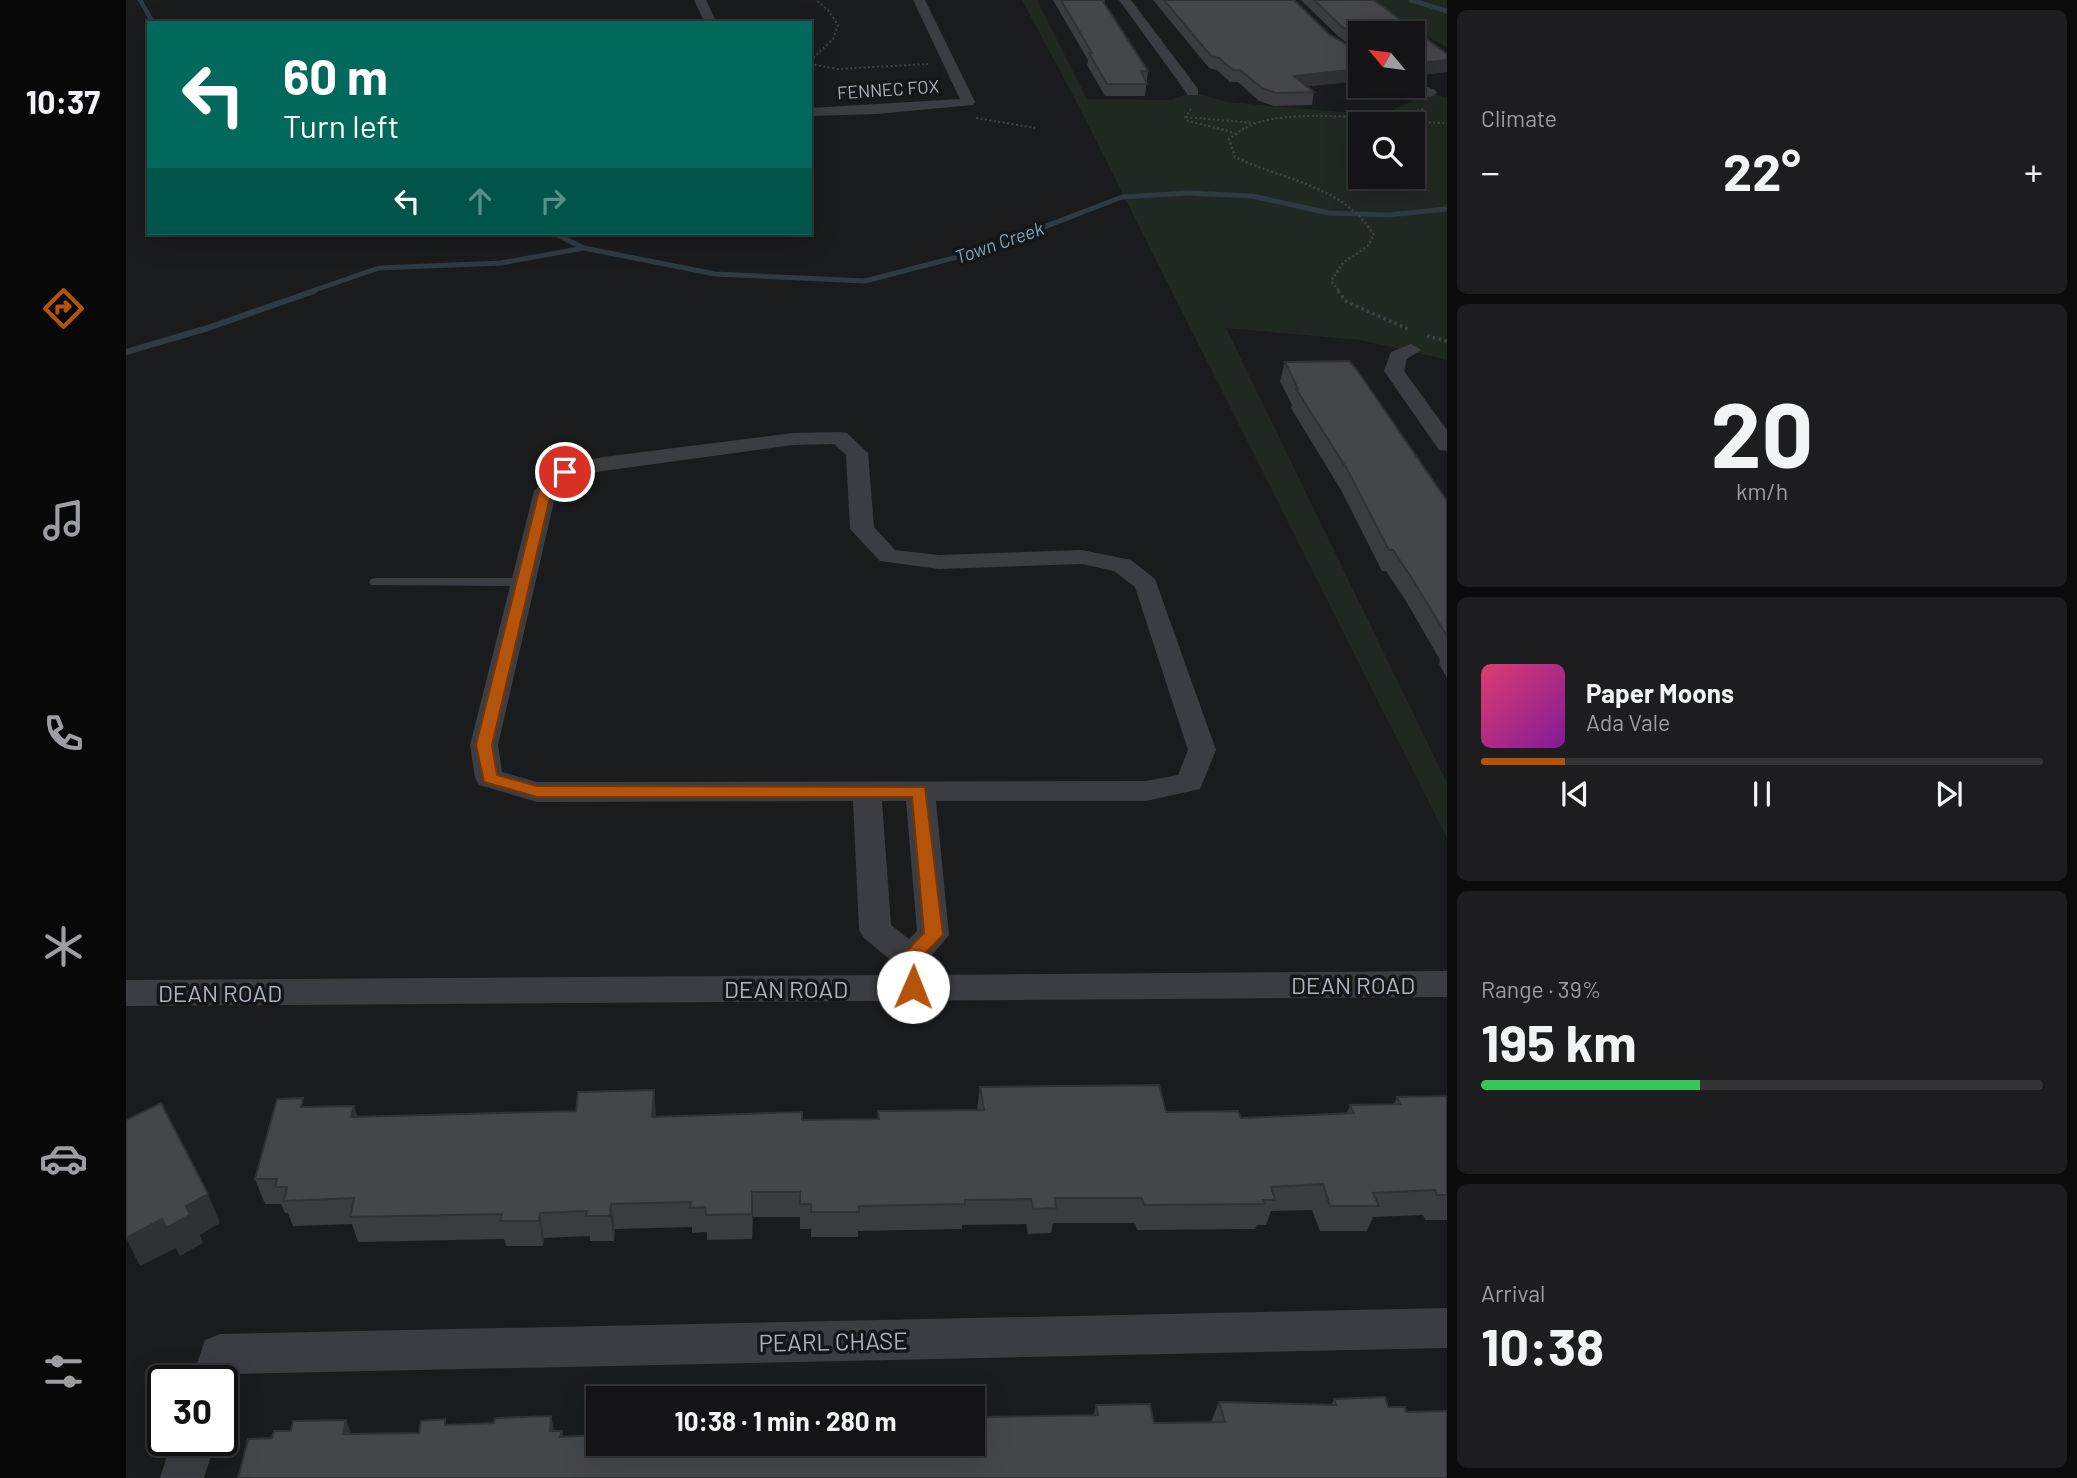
<!DOCTYPE html>
<meta charset="utf-8">
<style>
body{margin:0;font-family:Barlow,sans-serif;background:#1d1d1f;color:#f1f3f6;height:100vh;display:flex;flex-direction:column;font-size:26px;white-space:nowrap}
*{box-sizing:border-box;margin:0}
p{font-size:23px;color:#9d9ea1}
.icon{flex:none;width:38px;height:38px;fill:none;stroke:currentColor;stroke-width:2;stroke-linecap:round;stroke-linejoin:round}
.map{position:relative;flex:1;overflow:hidden}
.drawer{display:flex;flex-direction:column;gap:10px;padding:10px;background:#0b0b0c;width:630px}
.drawer>*{flex:none}
.guide{position:absolute;left:21px;top:21px;width:665px;height:214px;border-radius:0px;box-shadow:0 7px 28px #0002,0 0 0 2px #333335;background:#00695c;color:#fff;overflow:hidden}
.needle{width:46px;rotate:299deg}
.tools{position:absolute;left:1222px;top:21px;display:grid;gap:14px}
.tools a{display:grid;place-items:center;width:77px;height:77px;border-radius:0px;background:#141416;box-shadow:0 7px 28px #0002,0 0 0 2px #333335;font-size:35px}
.speed{position:absolute;left:21px;top:1365px;display:flex;gap:14px;font-size:35px;font-weight:700;text-align:center}
.speed>*{display:grid;place-content:center;width:91px;height:91px;border-radius:50%;background:#141416;box-shadow:0 7px 28px #0002,0 0 0 2px #333335;line-height:1}
.speed .limit{border:4px solid #111;border-radius:10px;background:#fff;color:#111}
.pin{position:absolute;display:grid;place-items:center;width:60px;height:60px;color:#fff;margin:-30px;border:4px solid #fff;border-radius:50%;box-shadow:0 2px 7px #0007}
.me{position:absolute;width:77px;margin:-38px;rotate:1deg;stroke-linejoin:round;filter:drop-shadow(0 0 5px #0008)}
.turn{display:flex;align-items:center;gap:24px;height:147px;padding:0 21px;font-size:32px}
.turn .icon{width:91px;height:91px;stroke-width:2.5}
.turn b{display:block;font-size:49px;line-height:60px}
.lanes{display:flex;align-items:center;height:66px;padding:0 21px;background:#0003;justify-content:center;gap:35px;direction:ltr}
.lanes .off{opacity:.35}
.big{font-size:52px;font-weight:700;line-height:1.1}
.drawer .tile{flex:1;display:flex;flex-direction:column;justify-content:center;gap:10px;min-width:0;padding:0 24px;border-radius:10px;background:#1d1d1f}
.drawer .dial{align-items:center;gap:0}
.dial b{font-size:91px;line-height:1}
.song{display:flex;align-items:center;gap:21px}
.cover{width:84px;height:84px;border-radius:10px;background:linear-gradient(135deg,hsl(340 70% 55%),hsl(290 70% 35%))}
.played{height:7px;border-radius:4px;background:linear-gradient(90deg,#b45309 15%,#333335 15%)}
.keys{display:flex;justify-content:space-around;direction:ltr}
.heat{display:flex;justify-content:space-between;align-items:center;font-size:38px;direction:ltr}
.charge{height:10px;border-radius:5px;background:linear-gradient(90deg,#34c759 39%,#333335 0)}
.trip{position:absolute;left:460px;top:1386px;width:399px;height:70px;border-radius:0px;background:#141416;box-shadow:0 7px 28px #0002,0 0 0 2px #333335;font-weight:700;line-height:70px;text-align:center}
main{display:flex;flex:1;min-height:0}
.tab-bar{display:flex;flex-direction:column;width:126px;justify-content:space-around;align-items:center;background:#080809;color:#9d9ea1}
.tab-bar .icon{width:49px;height:49px}
.tab-bar .on{color:#b45309}
.tab-bar b{font-size:32px;color:#f1f3f6}
.map>svg:first-child{display:block}
</style>
<main>
<nav class="tab-bar">
<b>10:37</b>
<svg class="icon on" aria-label="directions" viewBox="0 0 24 24"><path d="M12 3l9 9-9 9-9-9zM9 14v-3h6M13 9l2 2-2 2"/></svg>
<svg class="icon" aria-label="music" viewBox="0 0 24 24"><path d="M9 18V5l10-2v13"/><circle cx="6" cy="18" r="3"/><circle cx="16" cy="16" r="3"/></svg>
<svg class="icon" aria-label="phone" viewBox="0 0 24 24"><path d="M5 4h4l2 5-3 2q2 4 5 5l2-3 5 2v4C11 20 4 13 5 4z"/></svg>
<svg class="icon" aria-label="climate" viewBox="0 0 24 24"><path d="M12 3v18M4 7l16 10M4 17L20 7"/></svg>
<svg class="icon" aria-label="car" viewBox="0 0 24 24"><path d="M5 17H2v-5l4-1 3-4h7l3 4 3 1v5h-3M9 17h6M6 11h13"/><circle cx="7" cy="17" r="2"/><circle cx="17" cy="17" r="2"/></svg>
<svg class="icon" aria-label="filters" viewBox="0 0 24 24"><path d="M4 7h16M4 17h16"/><circle cx="9" cy="7" r="2"/><circle cx="15" cy="17" r="2"/></svg>
</nav>
<div class="map">
<svg width="1321" height="1478" viewBox="0 0 1321 1478">
<rect width="100%" height="100%" fill="#1a1b1d"/>
<g fill="#202921" fill-rule="evenodd">
<path d="M896,0H911L961,99L1045,100L1067,92L1101,102L1215,112H1262L1304,93L1321,98V360L1235,340L1100,328L1321,783V838L948,97ZM1234,124H1286V177H1234Z"/>
<polygon points="1250,0 1321,0 1321,47 1289,32"/>
</g>
<g fill="none" stroke-linecap="round" stroke-linejoin="round">
<g stroke="#2f3b43" stroke-width="4.5">
<polyline points="14,0 27,23"/>
<polyline points="1285,0 1321,11"/>
</g>
<g stroke="#2f3b43" stroke-width="5">
<polyline points="427,233 458,248 589,274 739,281 858,250 996,197 1062,193 1126,196 1203,213 1263,215 1321,209"/>
<polyline points="183,292 253,268 375,263 458,248"/>
</g>
<polyline stroke="#2f3b43" stroke-width="6" points="0,352 82,328 188,291"/>
<g stroke="#41444a" stroke-width="2" stroke-dasharray="2 2.5" stroke-linecap="butt">
<polyline points="684,61 707,39 712,25 702,10 690,0"/>
<polyline points="684,64 712,69 802,64"/>
<polyline points="1065,109 1059,117 1062,121 1098,130"/>
<polyline points="1282,116 1304,122"/>
<polyline points="1060,117 1128,123"/>
<polyline points="850,118 909,128"/>
<polyline points="1252,120 1297,109"/>
<path d="M1116,130C1156,103 1271,123 1321,123"/>
</g>
<g stroke="#41444a" stroke-width="2.5" stroke-dasharray="2 2.5" stroke-linecap="butt">
<polyline points="1091,128 1109,133"/>
<path d="M1118,128L1103,139L1109,157C1159,181 1217,185 1248,235L1242,246L1217,263L1205,281L1214,292"/>
</g>
<g stroke="#41444a" stroke-width="3.5" stroke-dasharray="2.5 3.5" stroke-linecap="butt">
<polyline points="1212,291 1221,302 1282,329"/>
<polyline points="1301,336 1321,341"/>
</g>
<polygon fill="#3b3d43" fill-rule="evenodd" points="249,578 397,578 403,582 397,586 245,585 243,582 245,579"/>
<g fill="#3b3d43" fill-rule="evenodd">
<polygon points="568,0 580,0 591,23 579,23"/>
<polygon points="787,0 799,0 849,102 847,105 751,114 684,116 684,108 834,99"/>
<polygon points="993,0 1005,0 1072,89 1072,95 1062,95"/>
<polygon points="1286,81 1309,90 1311,93 1304,97 1281,88 1280,86 1286,86"/>
<polygon points="1285,344 1295,350 1281,359 1278,371 1321,430 1321,451 1313,450 1258,371 1265,352"/>
<path d="M713,432L721,433L742,453L748,527L769,550L813,555L956,550L1005,560L1029,579L1090,750L1074,789L1020,801H810L823,935L801,961L802,975L1321,971V997L0,1006V980L769,975L768,963L738,938L733,930L727,801L411,802L353,785L349,778L344,745L408,491L431,467L477,457L667,433ZM708,444L720,455L724,529L754,561L813,569L956,564L988,571L1009,587L1062,750L1052,775L1020,781L411,782L376,772L372,745L430,493L446,477L477,471L667,445ZM756,801H780L791,931L783,939L765,925Z"/>
<polygon points="1321,1308 1321,1348 109,1374 101,1396 96,1398 96,1381 65,1381 79,1340 94,1334"/>
<polygon points="46,1440 90,1440 78,1478 34,1478"/>
</g>
</g>
<g fill="#3a3c40">
<polygon points="927,0 979,0 978,4 1022,71 1019,96 979,96 961,65 962,60"/>
<polygon points="1027,0 1168,0 1204,35 1234,52 1234,81 1181,86 1188,92 1186,105 1148,106 1133,101 1112,82 1104,82 1091,70 1083,68"/>
<polygon points="1175,0 1248,0 1321,54 1321,72 1286,76 1234,33 1234,52 1213,37"/>
<polygon points="1159,362 1321,501 1321,678 1313,664 1314,660 1280,601 1260,571 1256,571 1215,490 1165,408 1166,405 1154,381"/>
<polygon points="854,1087 1040,1112 1115,1118 1221,1113 1224,1105 1268,1104 1271,1097 1321,1096 1321,1220 1299,1220 1297,1215 1247,1217 1241,1231 1194,1231 1186,1210 1145,1211 1140,1225 1131,1225 1129,1229 1011,1230 1009,1223 927,1223 925,1233 902,1234 900,1224 836,1225 836,1229 732,1231 732,1237 685,1237 685,1229 674,1229 674,1217 627,1217 626,1239 581,1240 581,1232 566,1233 566,1227 489,1229 488,1241 464,1241 464,1236 418,1238 417,1246 380,1246 378,1239 232,1242 226,1224 167,1226 162,1213 159,1213 155,1204 139,1204 129,1179 180,1107 228,1106 231,1117 530,1117 676,1120 752,1119 752,1111 851,1110"/>
<polygon points="1208,1399 1262,1407 1280,1412 1321,1411 1321,1478 226,1434 293,1433 321,1425 436,1431 437,1437 855,1423 856,1417 967,1416 970,1405 1028,1423 1085,1422 1093,1402 1205,1405"/>
</g>
<g fill="#303134">
<polygon points="1321,60 1321,72 1286,76 1286,64"/>
<polygon points="1234,69 1234,81 1166,88 1168,76"/>
<polygon points="528,1090 530,1115 529,1142 526,1117"/>
<polygon points="228,1106 236,1131 225,1117"/>
<polygon points="626,1192 627,1217 626,1239"/>
<polygon points="82,1194 94,1223 74,1235 77,1243 54,1256 50,1248 14,1266 0,1238"/>
<polygon points="485,1204 489,1229 488,1241 484,1216"/>
<polygon points="414,1213 418,1238 417,1246 413,1221"/>
<polygon points="425,1416 431,1443 424,1431"/>
<polygon points="220,1420 231,1447 217,1434"/>
</g>
<g fill="#44464a" stroke="#303134" stroke-width="2">
<polygon points="935,0 976,0 1022,71 1015,71 1021,84 981,84 963,53 966,53"/>
<polygon points="1038,0 1168,0 1204,35 1234,52 1234,69 1168,76 1188,92 1150,93 1136,88 1114,70 1107,70 1093,58 1085,56"/>
<polygon points="1188,0 1248,0 1321,54 1321,60 1286,64 1286,33 1234,33 1234,38 1215,26"/>
<polygon points="1223,361 1231,370 1321,501 1321,636 1287,580 1267,550 1263,550 1221,469 1170,389 1172,389 1159,362"/>
<polygon points="1033,1085 1040,1112 1112,1111 1115,1118 1228,1113 1224,1105 1274,1104 1271,1097 1321,1096 1321,1195 1311,1195 1309,1190 1247,1193 1253,1206 1204,1206 1197,1184 1145,1187 1149,1200 1137,1200 1139,1204 1018,1205 1016,1198 929,1198 930,1208 907,1209 905,1199 839,1200 839,1204 733,1206 733,1212 685,1212 685,1204 674,1204 674,1192 626,1192 626,1214 580,1215 579,1207 564,1208 565,1202 485,1204 484,1216 460,1216 461,1211 414,1213 413,1221 374,1221 376,1214 224,1217 228,1198 158,1201 161,1187 149,1187 151,1179 129,1179 151,1099 177,1098 175,1107 228,1106 225,1117 450,1111 452,1092 528,1090 526,1117 676,1112 676,1120 753,1119 752,1111 858,1110 854,1087"/>
<polygon points="35,1103 82,1194 60,1206 64,1215 40,1228 36,1219 0,1238 0,1120"/>
<polygon points="1259,1397 1262,1407 1279,1407 1280,1412 1321,1411 1321,1478 112,1478 122,1439 146,1438 148,1431 165,1431 167,1421 220,1420 217,1434 293,1433 295,1421 319,1419 319,1425 368,1423 369,1418 425,1416 424,1431 436,1431 434,1437 472,1435 472,1444 847,1444 847,1422 857,1423 856,1417 972,1415 970,1405 1024,1404 1028,1423 1099,1422 1093,1402 1210,1405 1208,1399"/>
</g>
<polygon fill="#b45309" stroke="#753606" stroke-width="2" points="439,468 445,472 425,493 366,745 371,775 411,786 799,787 817,935 793,960 797,987 794,993 781,993 774,958 798,933 786,797 411,797 358,782 350,745 413,491"/>
<g text-anchor="middle" dominant-baseline="central" stroke-width="7" stroke-linejoin="round" paint-order="stroke">
<g font-size="18" fill="#acb2be" stroke="#151618">
<text transform="translate(762 89) rotate(-4)">FENNEC FOX</text>
</g>
<g font-size="19" font-style="italic" fill="#80a3bb" stroke="#151618">
<text transform="translate(873 242) rotate(-19)">Town Creek</text>
</g>
<g font-size="24" fill="#acb2be" stroke="#151618">
<text x="1227" y="984">DEAN ROAD</text>
<text x="660" y="988">DEAN ROAD</text>
<text x="94" y="992">DEAN ROAD</text>
<text transform="translate(707 1341) rotate(-1)">PEARL CHASE</text>
</g>
</g>
</svg>
<div class="tools">
<a><svg class="needle" viewBox="-14 -14 28 28"><path d="M0-13l5 13h-10z" fill="#e53935"/><path d="M0 13l5-13h-10z" fill="#9d9ea1"/></svg></a>
<a><svg class="icon" aria-label="search" viewBox="0 0 24 24"><circle cx="10" cy="10" r="6"/><path d="M15 15l6 6"/></svg></a>
</div>
<div class="speed"><div class="limit">30</div></div>
<div class="pin" style="left:439px;top:472px;background:#d93025"><svg class="icon" aria-label="arrive" viewBox="0 0 24 24"><path d="M6 21V4h12l-3 4 3 4H6"/></svg></div>
<svg class="me" style="left:787px;top:987px" viewBox="-20 -20 40 40"><circle r="19" fill="#fff"/><path d="M0-13L10 11 0 6-10 11z" fill="#b45309"/></svg>
<div class="trip">10:38 · 1 min · 280 m</div>
<div class="guide">
<div class="turn"><svg class="icon" aria-label="left" viewBox="0 0 24 24"><path d="M17 20v-9H6M10 6l-5 5 5 5"/></svg><div><b>60 m</b>Turn left</div></div>
<div class="lanes"><svg class="icon" aria-label="left" viewBox="0 0 24 24"><path d="M17 20v-9H6M10 6l-5 5 5 5"/></svg><svg class="icon off" aria-label="ahead" viewBox="0 0 24 24"><path d="M12 20V5M6 11l6-6 6 6"/></svg><svg class="icon off" aria-label="right" viewBox="0 0 24 24"><path d="M7 20v-9h11M14 6l5 5-5 5"/></svg></div>
</div>
</div>
<section class="drawer">
<div class="tile"><p>Climate</p>
<div class="heat"><a>−</a><b class="big">22°</b><a>+</a></div>
</div>
<div class="tile dial"><b>20</b><p>km/h</p></div>
<div class="tile">
<div class="song"><i class="cover"></i><div><b>Paper Moons</b><p>Ada Vale</p></div></div>
<div class="played"></div>
<div class="keys"><svg class="icon" aria-label="previous" viewBox="0 0 24 24"><path d="M18 5L8 12l10 7zM5 5v14"/></svg><svg class="icon" aria-label="pause" viewBox="0 0 24 24"><path d="M8 5v14M16 5v14"/></svg><svg class="icon" aria-label="next" viewBox="0 0 24 24"><path d="M6 5l10 7-10 7zM19 5v14"/></svg></div>
</div>
<div class="tile"><p>Range · 39%</p><b class="big">195 km</b><div class="charge"></div></div>
<div class="tile"><p>Arrival</p><b class="big">10:38</b></div>
</section>
</main>
